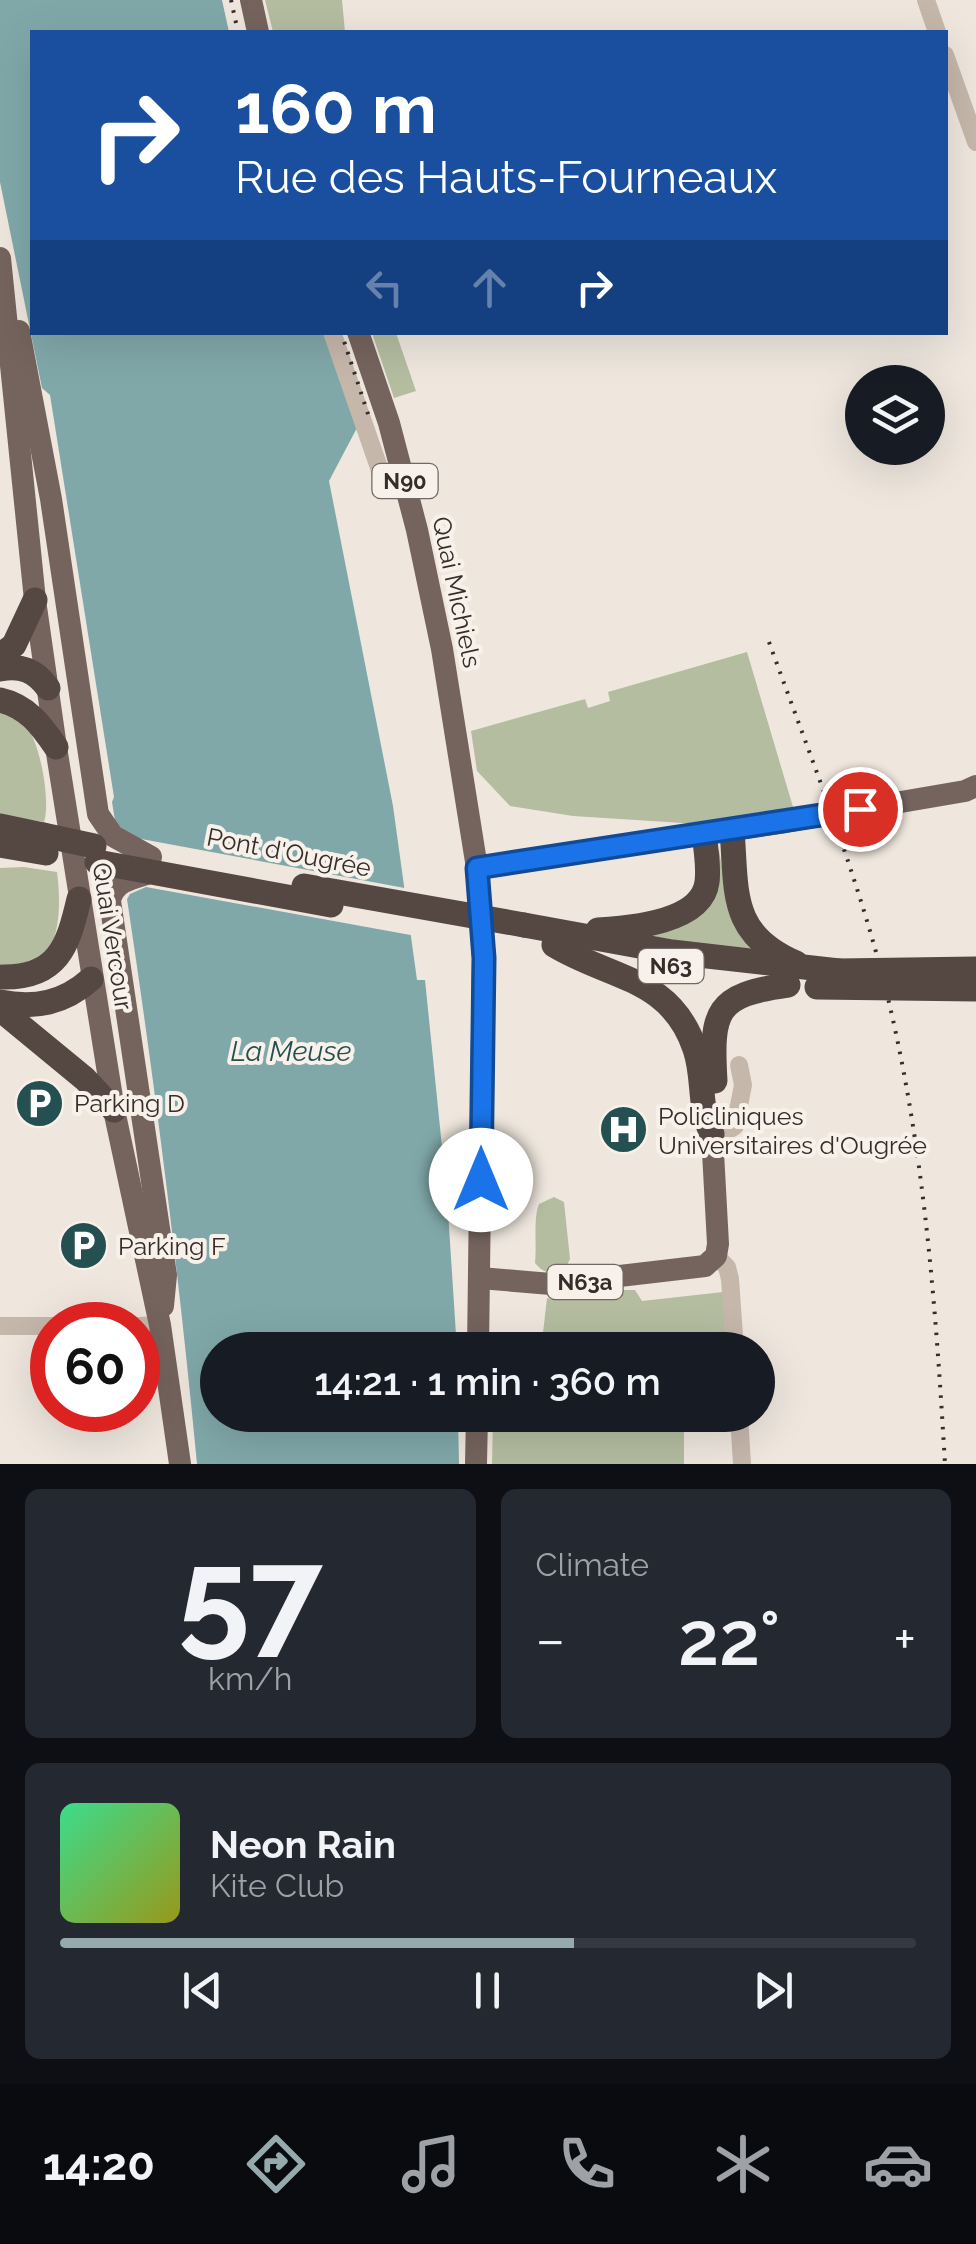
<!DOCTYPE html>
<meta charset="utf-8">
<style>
body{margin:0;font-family:Raleway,sans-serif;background:#242831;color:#f1f3f6;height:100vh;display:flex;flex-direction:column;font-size:38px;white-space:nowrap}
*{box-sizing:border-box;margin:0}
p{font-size:32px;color:#9ea1a6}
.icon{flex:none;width:55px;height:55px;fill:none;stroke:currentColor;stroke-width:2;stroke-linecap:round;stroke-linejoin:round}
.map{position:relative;height:1464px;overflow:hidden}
.panel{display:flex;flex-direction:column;gap:25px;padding:25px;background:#0d0f14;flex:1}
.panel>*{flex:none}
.top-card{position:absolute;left:30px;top:30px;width:918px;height:305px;border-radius:0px;box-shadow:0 10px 40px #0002;background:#1a4fa0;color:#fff;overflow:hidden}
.buttons{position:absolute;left:845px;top:365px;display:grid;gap:20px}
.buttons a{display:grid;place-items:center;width:100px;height:100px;border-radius:50%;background:#171b24;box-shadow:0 10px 40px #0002;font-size:50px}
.speed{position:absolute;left:30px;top:1302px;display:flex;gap:20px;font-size:50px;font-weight:700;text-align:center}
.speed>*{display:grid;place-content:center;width:130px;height:130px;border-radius:50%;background:#171b24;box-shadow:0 10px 40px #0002;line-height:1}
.speed .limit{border:15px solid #d22;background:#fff;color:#111}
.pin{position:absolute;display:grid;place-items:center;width:85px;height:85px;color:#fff;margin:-42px;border:5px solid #fff;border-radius:50%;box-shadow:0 2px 10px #0007}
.me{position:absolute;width:110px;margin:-55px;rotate:0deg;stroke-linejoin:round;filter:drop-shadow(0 0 8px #0008)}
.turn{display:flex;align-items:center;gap:35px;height:210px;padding:0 40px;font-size:45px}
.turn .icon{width:130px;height:130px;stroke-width:2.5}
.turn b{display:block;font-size:70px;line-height:85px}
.lanes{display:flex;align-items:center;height:95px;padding:0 40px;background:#0003;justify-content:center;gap:50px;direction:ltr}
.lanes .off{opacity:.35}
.big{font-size:75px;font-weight:600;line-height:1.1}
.panel .widget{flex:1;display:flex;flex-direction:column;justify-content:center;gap:15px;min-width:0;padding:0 35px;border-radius:15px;background:#242831}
.panel .dial{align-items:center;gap:0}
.dial b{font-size:130px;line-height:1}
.song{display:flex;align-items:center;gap:30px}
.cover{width:120px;height:120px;border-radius:15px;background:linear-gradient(135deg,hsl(150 70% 55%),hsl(60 70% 35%))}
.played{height:10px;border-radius:5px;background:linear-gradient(90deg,#95aaac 60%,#363941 60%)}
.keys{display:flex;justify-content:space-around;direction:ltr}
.heat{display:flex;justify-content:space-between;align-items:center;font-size:55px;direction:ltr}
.panel .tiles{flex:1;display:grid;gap:25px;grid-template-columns:1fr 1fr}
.widget:last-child{grid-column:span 2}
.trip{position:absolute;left:200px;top:1332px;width:575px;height:100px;border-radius:50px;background:#171b24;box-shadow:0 10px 40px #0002;font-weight:600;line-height:100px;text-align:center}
.tabs{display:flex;height:160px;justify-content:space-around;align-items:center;background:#090b0e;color:#9ea1a6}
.tabs .icon{width:70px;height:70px}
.tabs .active{color:#95aaac}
.tabs b{font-size:45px;color:#f1f3f6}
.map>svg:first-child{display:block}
</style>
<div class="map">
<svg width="976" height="1464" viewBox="0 0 976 1464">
<rect width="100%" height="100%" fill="#efe7de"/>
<g fill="#b4bda0">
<polygon points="265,0 342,0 345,32 273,32"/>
<polygon points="372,333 396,333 416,391 394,398"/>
<polygon points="747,652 793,807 698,824 573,816 510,806 477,771 471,731 585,699 588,708 610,701 608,692"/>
<path d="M0,711C6,714 17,717 22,721C40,736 51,802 44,822L0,815Z"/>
<polygon points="719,850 725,884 756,950 701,945 643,934 677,921"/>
<path d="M24,867L57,872C62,913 62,979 0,964V868Z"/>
<path d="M554,1197L564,1202L570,1259L565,1269C553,1276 543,1273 535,1263C537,1245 533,1219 539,1204Z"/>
<polygon points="609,1290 635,1290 642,1301 723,1292 726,1350 541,1350 547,1298 565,1300 568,1295"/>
<polygon points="493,1415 684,1415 684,1464 492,1464"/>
</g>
<path fill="#81a8a9" d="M0,0H222L229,32H32V332L325,333L358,426L329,481L393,806L417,980H425L447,1196L457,1350H218V1415H458L459,1464H197C176,1243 147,1022 112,802L114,797L50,395L42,388L0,182Z"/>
<polygon fill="#efe7de" points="107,801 117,826 136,838 410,889 416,936 146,887 130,894 123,906"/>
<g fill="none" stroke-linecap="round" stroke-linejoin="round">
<g stroke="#c6b7ab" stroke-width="18">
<polyline points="926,0 937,32"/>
<polyline points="945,55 976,142"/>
<polyline points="332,332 384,482 406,485"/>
<polyline points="712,1134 722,1134 735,1126 743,1085 739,1065"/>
<polyline points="716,1256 727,1267 730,1279 735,1350"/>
<polyline points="0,1326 52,1326"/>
<polyline points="138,1326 160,1325"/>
<polyline points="739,1415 742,1464"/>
</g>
<g stroke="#75645d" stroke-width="22">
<polyline points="251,0 258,32"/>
<polyline points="0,258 35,600 56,747 114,1110 160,1325 180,1464"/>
<polyline points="19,331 51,499 98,814 113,836 151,857"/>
<polyline points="358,332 389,423 417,530 442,649 477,868 483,958 478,1350"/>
<polyline points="860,809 965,791 976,786"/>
<polyline points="477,868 785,822"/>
<path d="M153,872C135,878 114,880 110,901L166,1275L163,1306"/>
<polyline points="480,1278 551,1284 705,1266 716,1256 718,1244 712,1134"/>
<polyline points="476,1464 477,1415"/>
</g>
<g stroke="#554742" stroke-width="25">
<polyline points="0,656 14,645 35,600"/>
<path d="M0,669C21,665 35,670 48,688"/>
<path d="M0,700C27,706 41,725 56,747"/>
<polyline points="0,826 43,835"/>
<path d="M732,830C737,893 729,934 796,963"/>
<polyline points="0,845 46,853"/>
<polyline points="97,862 331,905"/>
<polyline points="524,925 672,952 839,971"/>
<path d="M598,930C631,928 702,922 707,882C709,867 706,849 704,834"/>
<path d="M554,945C610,979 671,977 695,1049C705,1078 698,1107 712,1134"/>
<path d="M0,977C58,979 68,946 79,899"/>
<path d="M0,1002C35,1009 64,1003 91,979"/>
<polyline points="0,1009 85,1079 114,1110"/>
<path d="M715,1081C711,1011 715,995 788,985"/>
</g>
<g stroke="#352d2a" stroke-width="4" stroke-dasharray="2.5 8" stroke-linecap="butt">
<polyline points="231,0 238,32"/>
<polyline points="341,332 370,420"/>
<path d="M769,642C813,764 862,885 891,1011C925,1160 936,1311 945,1464"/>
</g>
<polyline stroke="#75645d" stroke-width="22" points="785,822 860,809"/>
<g stroke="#554742" stroke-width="25">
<polyline points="43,835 94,846"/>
<polyline points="304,886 524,925"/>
<polyline points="839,971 976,969"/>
<polyline points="817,987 976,989"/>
</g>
</g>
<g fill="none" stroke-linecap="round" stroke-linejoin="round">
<defs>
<polyline id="route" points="481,1180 484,958 477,868 860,809"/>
</defs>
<use href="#route" stroke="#114b97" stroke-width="25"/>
<use href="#route" stroke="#1a73e8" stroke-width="18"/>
</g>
<defs>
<symbol id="parking-disc" viewBox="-11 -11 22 22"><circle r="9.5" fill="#245052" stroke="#f8f1ea"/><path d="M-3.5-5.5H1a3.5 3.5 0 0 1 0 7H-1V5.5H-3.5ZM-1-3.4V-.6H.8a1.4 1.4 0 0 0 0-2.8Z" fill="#fff"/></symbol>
<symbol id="hospital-disc" viewBox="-11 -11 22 22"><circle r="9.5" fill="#245052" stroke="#f8f1ea"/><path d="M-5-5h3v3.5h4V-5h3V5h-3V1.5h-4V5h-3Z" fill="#fff"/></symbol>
</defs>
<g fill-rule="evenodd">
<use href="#parking-disc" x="12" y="1076" width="55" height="55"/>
<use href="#hospital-disc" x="596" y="1102" width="55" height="55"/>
<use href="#parking-disc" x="56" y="1218" width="55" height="55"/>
</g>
<g text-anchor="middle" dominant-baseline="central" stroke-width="8" stroke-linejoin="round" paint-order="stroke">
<g fill="#f8f1ea" stroke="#706864" stroke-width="2.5">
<rect x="372.5" y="464" width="65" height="34" rx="8"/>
<rect x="638.5" y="949" width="65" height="34" rx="8"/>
<rect x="547.5" y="1265" width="75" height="34" rx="8"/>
</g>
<g font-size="22" font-weight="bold" fill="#352d2a">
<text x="405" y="481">N90</text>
<text x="671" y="966">N63</text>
<text x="585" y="1282">N63a</text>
</g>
<g font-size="25" fill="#352d2a" stroke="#f8f1ea">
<text transform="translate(457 592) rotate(78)">Quai Michiels</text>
<text transform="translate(289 852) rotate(11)">Pont d'Ougrée</text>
<text transform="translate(113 936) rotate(81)">Quai Vercour</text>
</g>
<g font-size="25" fill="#352d2a" stroke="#f8f1ea" text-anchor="start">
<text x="74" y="1103">Parking D</text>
<text x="658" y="1116">Policliniques<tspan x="658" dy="29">Universitaires d'Ougrée</tspan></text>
<text x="118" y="1246">Parking F</text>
</g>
<g font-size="28" font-style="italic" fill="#245052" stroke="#f8f1ea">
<text x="291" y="1051">La Meuse</text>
</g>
</g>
</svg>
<div class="buttons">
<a><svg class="icon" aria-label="layers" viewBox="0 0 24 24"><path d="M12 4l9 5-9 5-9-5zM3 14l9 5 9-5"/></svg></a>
</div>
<div class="speed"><div class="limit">60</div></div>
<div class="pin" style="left:860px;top:809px;background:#d93025"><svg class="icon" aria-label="arrive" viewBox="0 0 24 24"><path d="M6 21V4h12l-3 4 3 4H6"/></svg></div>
<svg class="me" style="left:481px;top:1180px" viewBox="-20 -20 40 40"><circle r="19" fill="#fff"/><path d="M0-13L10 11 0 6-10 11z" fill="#1a73e8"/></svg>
<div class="trip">14:21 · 1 min · 360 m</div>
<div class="top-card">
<div class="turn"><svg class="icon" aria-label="right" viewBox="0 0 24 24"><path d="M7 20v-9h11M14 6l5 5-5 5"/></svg><div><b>160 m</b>Rue des Hauts-Fourneaux</div></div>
<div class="lanes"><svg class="icon off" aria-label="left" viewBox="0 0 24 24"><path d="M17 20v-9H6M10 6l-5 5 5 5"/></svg><svg class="icon off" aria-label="ahead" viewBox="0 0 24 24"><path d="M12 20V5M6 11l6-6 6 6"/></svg><svg class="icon" aria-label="right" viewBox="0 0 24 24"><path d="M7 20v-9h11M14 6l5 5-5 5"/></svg></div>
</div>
</div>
<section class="panel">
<div class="tiles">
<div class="widget dial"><b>57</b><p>km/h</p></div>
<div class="widget"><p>Climate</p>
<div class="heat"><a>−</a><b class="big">22°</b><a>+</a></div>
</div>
<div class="widget">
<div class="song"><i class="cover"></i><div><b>Neon Rain</b><p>Kite Club</p></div></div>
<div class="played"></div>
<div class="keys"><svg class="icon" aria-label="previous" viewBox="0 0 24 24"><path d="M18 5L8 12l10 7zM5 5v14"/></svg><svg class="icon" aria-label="pause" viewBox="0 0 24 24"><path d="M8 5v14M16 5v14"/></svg><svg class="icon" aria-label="next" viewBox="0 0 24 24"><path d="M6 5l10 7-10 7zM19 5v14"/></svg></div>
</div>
</div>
</section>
<nav class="tabs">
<b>14:20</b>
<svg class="icon active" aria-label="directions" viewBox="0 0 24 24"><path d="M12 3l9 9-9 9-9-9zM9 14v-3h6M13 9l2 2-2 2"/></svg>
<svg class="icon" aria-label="music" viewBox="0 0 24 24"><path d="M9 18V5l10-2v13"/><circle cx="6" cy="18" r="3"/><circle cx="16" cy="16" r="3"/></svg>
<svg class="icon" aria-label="phone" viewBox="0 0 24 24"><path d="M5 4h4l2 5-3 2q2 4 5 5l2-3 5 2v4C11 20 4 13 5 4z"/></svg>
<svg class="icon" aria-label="climate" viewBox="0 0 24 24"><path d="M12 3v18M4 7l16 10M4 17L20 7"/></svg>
<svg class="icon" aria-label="car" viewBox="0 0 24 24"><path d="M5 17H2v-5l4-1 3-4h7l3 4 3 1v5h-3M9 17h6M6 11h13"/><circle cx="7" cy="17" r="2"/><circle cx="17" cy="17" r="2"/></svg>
</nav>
